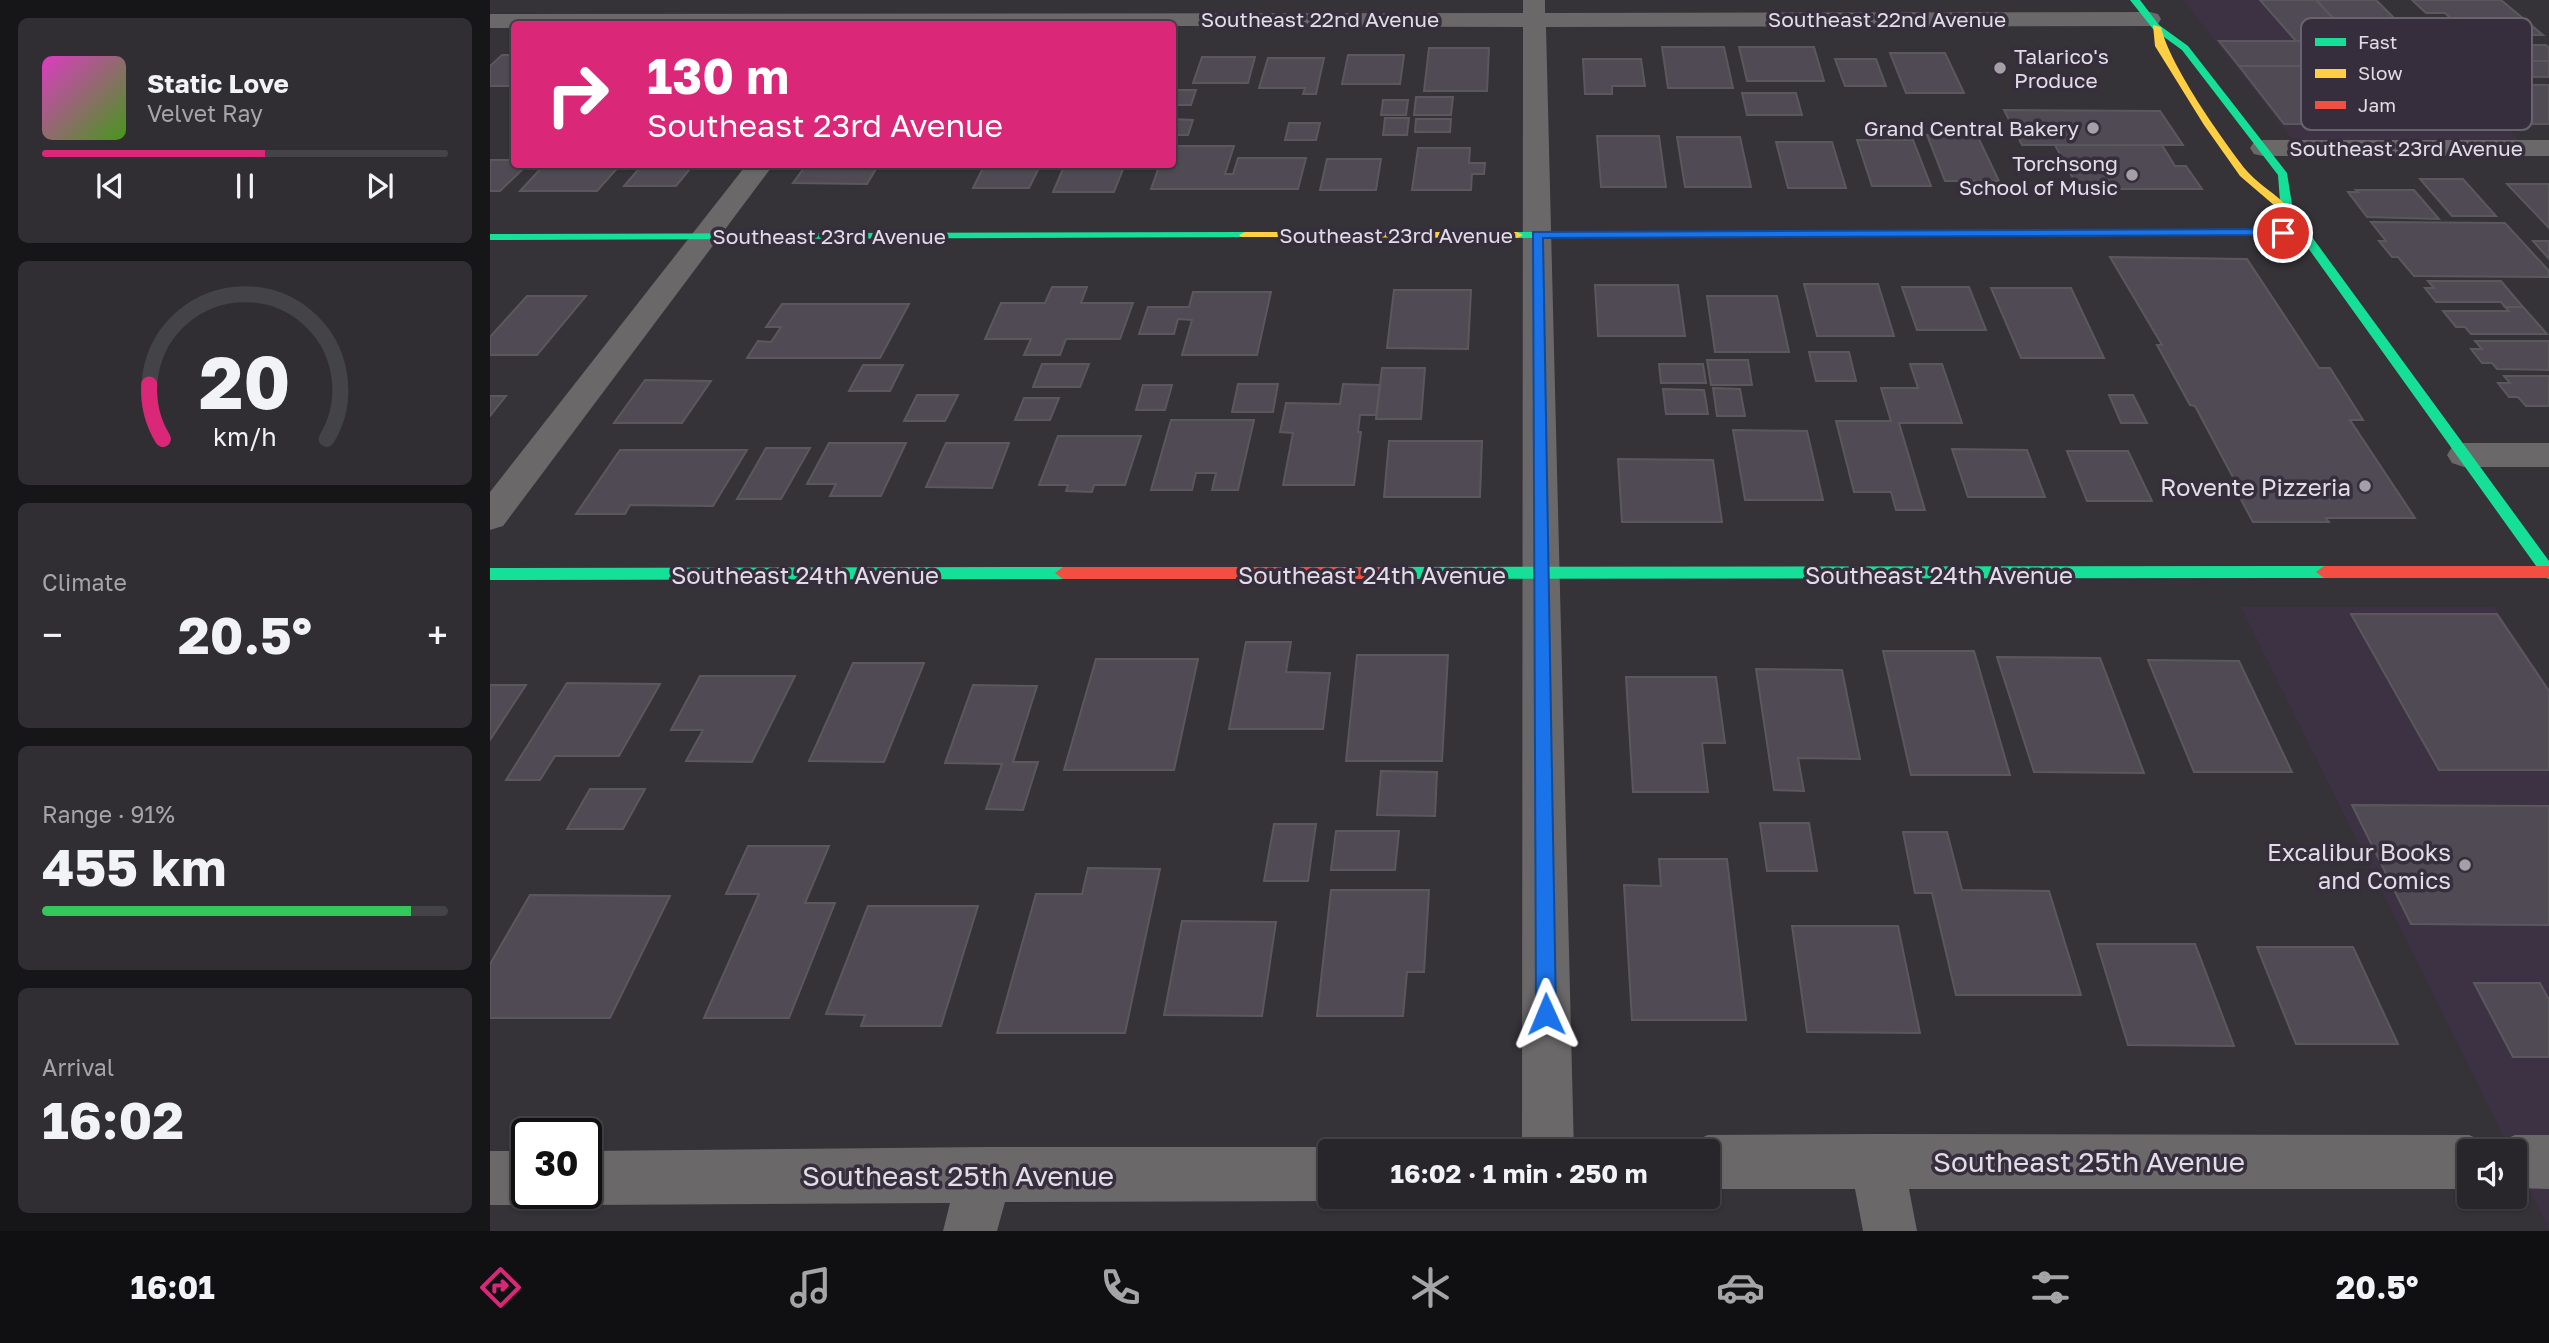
<!DOCTYPE html>
<meta charset="utf-8">
<style>
body{margin:0;font-family:"Golos Text",sans-serif;background:#302e32;color:#f1f3f6;height:100vh;display:flex;flex-direction:column;font-size:26px;white-space:nowrap}
*{box-sizing:border-box;margin:0}
p{font-size:23px;color:#a5a5a8}
.icon{flex:none;width:38px;height:38px;fill:none;stroke:currentColor;stroke-width:2;stroke-linecap:round;stroke-linejoin:round}
.map{position:relative;flex:1;overflow:hidden}
.details{display:flex;flex-direction:column;gap:18px;padding:18px;background:#161517;width:490px}
.details>*{flex:none}
.guide{position:absolute;left:21px;top:21px;width:665px;height:147px;border-radius:7px;box-shadow:0 2px 5px #0004,0 0 0 2px #444347;background:#db2777;color:#fff;overflow:hidden}
.controls{position:absolute;left:1967px;top:1139px;display:grid;gap:14px}
.controls a{display:grid;place-items:center;width:70px;height:70px;border-radius:7px;background:#28262a;box-shadow:0 2px 5px #0004,0 0 0 2px #444347;font-size:35px}
.speed{position:absolute;left:21px;top:1118px;display:flex;gap:14px;font-size:35px;font-weight:700;text-align:center}
.speed>*{display:grid;place-content:center;width:91px;height:91px;border-radius:50%;background:#28262a;box-shadow:0 2px 5px #0004,0 0 0 2px #444347;line-height:1}
.speed .limit{border:4px solid #111;border-radius:10px;background:#fff;color:#111}
.pin{position:absolute;display:grid;place-items:center;width:60px;height:60px;color:#fff;margin:-30px;border:4px solid #fff;border-radius:50%;box-shadow:0 2px 7px #0007}
.me{position:absolute;width:77px;margin:-38px;rotate:359deg;stroke-linejoin:round;filter:drop-shadow(0 0 5px #0008)}
.turn{display:flex;align-items:center;gap:24px;height:147px;padding:0 21px;font-size:32px}
.turn .icon{width:91px;height:91px;stroke-width:2.5}
.turn b{display:block;font-size:49px;line-height:60px}
.big{font-size:52px;font-weight:700;line-height:1.1}
.details .card{flex:1;display:flex;flex-direction:column;justify-content:center;gap:10px;min-width:0;padding:0 24px;border-radius:10px;background:#302e32}
.details .dial{align-items:center;gap:0}
.dial svg{height:182px;overflow:visible;fill:none;stroke:#444347;stroke-width:7;stroke-linecap:round;text-anchor:middle}
.dial text{fill:#f1f3f6;stroke:none}
.song{display:flex;align-items:center;gap:21px}
.cover{width:84px;height:84px;border-radius:10px;background:linear-gradient(135deg,hsl(310 70% 55%),hsl(100 70% 35%))}
.played{height:7px;border-radius:4px;background:linear-gradient(90deg,#db2777 55%,#444347 55%)}
.keys{display:flex;justify-content:space-around;direction:ltr}
.heat{display:flex;justify-content:space-between;align-items:center;font-size:38px;direction:ltr}
.charge{height:10px;border-radius:5px;background:linear-gradient(90deg,#34c759 91%,#444347 0)}
.trip{position:absolute;left:828px;top:1139px;width:402px;height:70px;border-radius:7px;background:#28262a;box-shadow:0 2px 5px #0004,0 0 0 2px #444347;font-weight:700;line-height:70px;text-align:center}
.tabs{display:flex;height:112px;justify-content:space-around;align-items:center;background:#100f11;color:#a5a5a8}
.tabs .icon{width:49px;height:49px}
.tabs .current{color:#db2777}
.tabs b{font-size:32px;color:#f1f3f6}
main{display:flex;flex:1;min-height:0}
.map>svg:first-child{display:block}
</style>
<main>
<section class="details">
<div class="card">
<div class="song"><i class="cover"></i><div><b>Static Love</b><p>Velvet Ray</p></div></div>
<div class="played"></div>
<div class="keys"><svg class="icon" aria-label="previous" viewBox="0 0 24 24"><path d="M18 5L8 12l10 7zM5 5v14"/></svg><svg class="icon" aria-label="pause" viewBox="0 0 24 24"><path d="M8 5v14M16 5v14"/></svg><svg class="icon" aria-label="next" viewBox="0 0 24 24"><path d="M6 5l10 7-10 7zM19 5v14"/></svg></div>
</div>
<div class="card dial"><svg viewBox="0 0 100 80">
<path d="M14 69A42 42 0 1 1 86 69"/>
<path d="M14 69A42 42 0 0 1 8 45" stroke="#db2777"/>
<text x="50" y="56" font-size="32" font-weight="700">20</text>
<text x="50" y="72" font-size="11">km/h</text>
</svg></div>
<div class="card"><p>Climate</p>
<div class="heat"><a>−</a><b class="big">20.5°</b><a>+</a></div>
</div>
<div class="card"><p>Range · 91%</p><b class="big">455 km</b><div class="charge"></div></div>
<div class="card"><p>Arrival</p><b class="big">16:02</b></div>
</section>
<div class="map">
<svg width="2059" height="1231" viewBox="0 0 2059 1231">
<rect width="100%" height="100%" fill="#353238"/>
<g fill="#3c3243">
<polygon points="1693,0 1887,0 2039,150 1811,150"/>
<polygon points="1751,607 2005,607 2059,687 2059,1230 2025,1159 2025,1152 2021,1151"/>
</g>
<g fill="#504a54" stroke="#5b585d" stroke-width="2">
<polygon points="1770,0 1826,0 1865,41 1806,41"/>
<polygon points="1826,0 1886,0 1928,42 1865,41"/>
<polygon points="1922,0 2011,0 2053,35 1979,35 1955,13 1936,13"/>
<polygon points="1729,41 1873,41 1897,67 1749,66"/>
<polygon points="1980,45 2056,45 2059,48 2059,61 1998,61 1993,56 1980,56 1970,46"/>
<polygon points="1172,47 1234,47 1243,88 1178,88"/>
<polygon points="1249,47 1324,47 1334,81 1257,81"/>
<polygon points="939,48 999,48 997,91 934,91"/>
<polygon points="1400,53 1455,53 1474,93 1416,93"/>
<polygon points="12,55 24,55 24,86 0,86 0,66"/>
<polygon points="858,55 914,55 910,84 852,84"/>
<polygon points="712,57 765,57 758,83 703,83"/>
<polygon points="778,58 834,58 826,94 813,94 815,88 769,88"/>
<polygon points="1093,59 1151,59 1155,86 1122,86 1122,94 1095,94"/>
<polygon points="1345,59 1386,59 1396,86 1355,86"/>
<polygon points="1998,61 2059,61 2059,77 2002,76 1991,66 2003,66"/>
<polygon points="1749,66 1847,66 1899,124 1794,124"/>
<polygon points="2000,84 2059,85 2059,124 2041,124"/>
<polygon points="682,90 706,90 701,105 682,105"/>
<polygon points="1252,93 1306,93 1312,115 1257,115"/>
<polygon points="926,97 963,97 961,115 924,115"/>
<polygon points="893,100 918,100 916,115 891,115"/>
<polygon points="1514,110 1670,111 1693,145 1532,145"/>
<polygon points="895,118 919,118 917,135 893,135"/>
<polygon points="682,119 703,120 698,135 682,135"/>
<polygon points="926,119 961,119 960,132 925,132"/>
<polygon points="799,123 830,123 826,140 795,140"/>
<polygon points="1437,135 1487,135 1509,181 1455,181"/>
<polygon points="1107,136 1169,136 1176,187 1111,187"/>
<polygon points="1187,137 1250,137 1261,187 1195,187"/>
<polygon points="1367,140 1423,140 1441,186 1382,186"/>
<polygon points="1286,142 1342,142 1356,188 1298,188"/>
<polygon points="1565,145 1672,145 1685,166 1696,166 1712,189 1611,189 1608,184 1586,184"/>
<polygon points="682,146 744,146 735,174 743,174 748,158 816,158 808,189 661,189 670,164 682,164"/>
<polygon points="928,148 980,148 979,163 995,163 994,174 982,174 981,190 922,190"/>
<polygon points="837,159 891,159 886,190 830,190"/>
<polygon points="0,160 24,160 24,164 38,164 10,191 0,191"/>
<polygon points="55,164 131,164 107,191 30,191"/>
<polygon points="153,164 204,164 186,186 134,186"/>
<polygon points="317,164 389,164 377,184 303,183"/>
<polygon points="495,164 551,164 539,188 483,188"/>
<polygon points="575,164 635,164 624,192 563,192"/>
<polygon points="1930,179 1973,179 2006,216 1962,216"/>
<polygon points="2017,184 2059,184 2059,228"/>
<polygon points="1866,190 1924,190 1949,219 1877,217 1858,192 1868,192"/>
<polygon points="1881,222 2015,223 2059,271 2059,277 1924,276 1908,257 1902,257 1889,241 1896,241"/>
<polygon points="2043,241 2059,241 2059,259"/>
<polygon points="1620,257 1757,259 1829,368 1840,368 1873,420 1860,420 1925,518 1836,518 1839,522 1763,522 1741,481 1745,481 1705,406 1700,405 1667,345 1672,345"/>
<polygon points="1938,281 2011,281 2033,307 2015,307 2011,302 1946,302 1935,288 1944,288"/>
<polygon points="1314,284 1388,284 1404,336 1327,336"/>
<polygon points="1105,285 1188,285 1195,336 1108,336"/>
<polygon points="562,287 597,287 591,303 643,303 630,339 576,339 570,355 534,355 541,339 495,339 511,303 555,303"/>
<polygon points="1412,287 1479,287 1496,330 1427,330"/>
<polygon points="1501,288 1581,288 1614,358 1531,358"/>
<polygon points="904,290 981,290 978,349 897,348"/>
<polygon points="703,292 781,292 767,355 692,355 702,320 688,319 684,334 649,334 658,307 699,307"/>
<polygon points="37,296 96,296 47,355 0,355 0,337"/>
<polygon points="1217,296 1287,296 1299,352 1225,352"/>
<polygon points="292,304 419,304 390,358 257,358 268,341 281,342 291,327 276,327"/>
<polygon points="2015,307 2033,307 2057,334 1981,334 1975,327 1966,327 1953,311 2019,311"/>
<polygon points="1985,341 2059,341 2059,370 2007,369 2002,363 1992,363 1981,349 1992,349"/>
<polygon points="1319,352 1359,352 1366,381 1326,381"/>
<polygon points="1217,360 1258,360 1262,385 1221,385"/>
<polygon points="552,364 599,364 590,387 543,387"/>
<polygon points="1169,364 1213,364 1216,383 1171,383"/>
<polygon points="1420,364 1452,364 1472,423 1409,423 1435,510 1406,510 1401,492 1364,492 1346,421 1401,421 1391,388 1428,388"/>
<polygon points="373,365 413,365 400,391 359,391"/>
<polygon points="892,368 935,368 931,419 886,419"/>
<polygon points="2014,376 2059,376 2059,406 2036,406 2028,397 2019,397 2008,383 2020,383"/>
<polygon points="155,380 221,381 192,423 124,423"/>
<polygon points="748,384 788,384 783,412 742,412"/>
<polygon points="853,384 890,385 886,415 870,415 868,432 871,432 864,485 793,485 803,433 790,432 796,403 850,404"/>
<polygon points="653,385 682,385 675,410 646,410"/>
<polygon points="1223,388 1250,389 1255,416 1227,416"/>
<polygon points="1173,389 1214,390 1218,414 1176,414"/>
<polygon points="427,395 468,395 455,421 414,421"/>
<polygon points="1619,395 1643,395 1657,423 1631,423"/>
<polygon points="0,396 16,396 0,416"/>
<polygon points="534,398 569,398 560,420 525,420"/>
<polygon points="681,420 764,420 748,490 722,490 726,473 706,473 702,490 661,490"/>
<polygon points="1243,430 1317,431 1333,500 1255,500"/>
<polygon points="568,436 651,436 635,485 604,485 602,492 576,491 578,485 549,485"/>
<polygon points="899,441 992,441 990,497 894,497"/>
<polygon points="339,443 416,443 391,496 340,496 346,484 317,484"/>
<polygon points="456,443 519,443 502,488 436,487"/>
<polygon points="276,448 320,448 291,499 247,499"/>
<polygon points="1462,449 1537,450 1555,497 1478,497"/>
<polygon points="130,450 257,450 223,506 140,505 135,514 86,514"/>
<polygon points="1577,451 1638,451 1662,501 1597,501"/>
<polygon points="1128,459 1223,460 1232,522 1132,522"/>
<polygon points="1861,614 2007,614 2059,691 2059,770 1949,770"/>
<polygon points="756,642 801,642 796,672 840,673 833,729 739,729"/>
<polygon points="1393,651 1484,651 1520,775 1421,775"/>
<polygon points="867,655 958,655 952,761 856,761"/>
<polygon points="1507,657 1610,658 1654,773 1544,772"/>
<polygon points="606,659 708,659 684,770 574,770"/>
<polygon points="1658,660 1749,661 1802,772 1704,772"/>
<polygon points="363,663 434,663 394,762 319,761"/>
<polygon points="1266,669 1352,670 1370,759 1308,758 1314,791 1284,790"/>
<polygon points="210,676 305,676 262,762 196,761 213,730 181,730"/>
<polygon points="1136,677 1226,677 1235,743 1212,743 1218,792 1143,792"/>
<polygon points="77,683 170,684 129,756 65,756 50,780 16,780"/>
<polygon points="0,685 36,685 0,740"/>
<polygon points="483,685 547,686 523,762 548,762 533,810 496,809 512,764 455,763"/>
<polygon points="891,771 947,772 945,816 887,815"/>
<polygon points="100,789 155,789 133,829 77,829"/>
<polygon points="1862,805 2059,806 2059,925 1921,924"/>
<polygon points="1270,823 1319,823 1327,871 1277,871"/>
<polygon points="784,824 826,824 818,881 774,881"/>
<polygon points="846,831 909,831 905,870 841,870"/>
<polygon points="1413,832 1457,832 1472,890 1559,891 1591,995 1466,995 1442,893 1425,893"/>
<polygon points="258,846 339,846 315,903 345,903 299,1018 214,1018 269,894 236,894"/>
<polygon points="1169,859 1237,859 1256,1020 1142,1020 1134,885 1171,886"/>
<polygon points="598,868 670,869 635,1033 507,1033 546,894 592,894"/>
<polygon points="841,890 939,890 934,972 917,972 913,1016 827,1016"/>
<polygon points="40,895 180,896 120,1018 0,1018 0,964"/>
<polygon points="378,906 488,906 451,1026 371,1026 375,1015 336,1014"/>
<polygon points="692,921 786,922 772,1016 674,1015"/>
<polygon points="1302,926 1408,926 1430,1033 1317,1032"/>
<polygon points="1607,944 1705,944 1744,1046 1638,1045"/>
<polygon points="1767,947 1863,947 1908,1044 1806,1044"/>
<polygon points="1984,983 2050,983 2059,1000 2059,1057 2023,1057"/>
</g>
<g fill="none" stroke-linecap="round" stroke-linejoin="round">
<g fill="#6b6869" fill-rule="evenodd">
<polygon points="1033,0 1055,0 1055,13 1660,12 1668,14 1671,19 1668,24 1660,26 1056,27 1084,1152 1032,1152 1033,27 24,24 24,28 0,28 0,14 1033,13"/>
<polygon points="1773,140 2059,140 2059,156 1773,156 1764,154 1760,148 1764,142"/>
<polygon points="257,164 284,164 13,526 0,530 0,492"/>
<polygon points="1974,443 2059,443 2059,467 1974,467 1962,463 1957,455 1962,447"/>
<polygon points="1387,1134 1979,1135 1998,1143 2001,1152 1979,1152 1979,1189 1419,1189 1427,1231 1373,1231 1365,1189 1218,1189 1218,1152 1196,1152 1199,1143 1218,1135"/>
<polygon points="2025,1135 2059,1135 2059,1189 2025,1188 2025,1152 2003,1152 2006,1143"/>
<polygon points="495,1147 840,1147 850,1152 840,1152 840,1197 849,1197 840,1201 515,1202 507,1231 453,1231 460,1203 96,1205 77,1197 76,1194 96,1194 96,1151"/>
<polygon points="0,1151 37,1151 37,1194 57,1194 56,1197 37,1205 0,1205"/>
</g>
<g fill="#16e098" fill-rule="evenodd">
<polygon points="1640,0 1650,0 1669,25 1698,46 1797,173 1803,211 2059,561 2059,579 2054,577 1793,213 1783,204 1790,201 1788,175 1692,50 1663,29"/>
<polygon points="1457,231 1461,232 1461,236 1027,238 1021,235 1027,232"/>
<polygon points="755,232 761,235 759,237 0,240 0,234"/>
<polygon points="1834,566 1842,572 1834,578 891,579 883,573 891,567"/>
<polygon points="573,567 581,573 573,579 0,580 0,568"/>
</g>
<g fill="#ffcf43" fill-rule="evenodd">
<path d="M1663,25L1671,27C1679,64 1731,138 1756,170C1766,182 1781,191 1793,202V206H1785L1750,176L1714,125L1665,46Z"/>
<polygon points="1813,230 1817,231 1817,235 1457,237 1451,234 1457,231"/>
<polygon points="755,232 1027,232 1033,235 1027,238 751,237 749,235"/>
</g>
<g fill="#f24e42" fill-rule="evenodd">
<polygon points="1834,566 2059,566 2059,578 1834,578 1826,572"/>
<polygon points="573,567 891,567 899,573 891,579 573,579 565,573"/>
</g>
</g>
<polygon fill="#1a73e8" stroke="#114b97" stroke-width="2" points="1793,229 1799,233 1797,235 1053,238 1066,1014 1063,1021 1056,1024 1049,1021 1046,1014 1043,232"/>
<g fill="#a5a0a8" stroke="#362e3c" stroke-width="2.5">
<circle cx="1510" cy="68" r="7"/>
<circle cx="1603" cy="128" r="7"/>
<circle cx="1642" cy="175" r="7"/>
<circle cx="1875" cy="486" r="7"/>
<circle cx="1975" cy="865" r="7"/>
</g>
<g text-anchor="middle" dominant-baseline="central" stroke-width="7" stroke-linejoin="round" paint-order="stroke">
<g font-size="21" fill="#e1dce5" stroke="#362e3c">
<text x="830" y="19">Southeast 22nd Avenue</text>
<text x="1397" y="19">Southeast 22nd Avenue</text>
<text x="1916" y="148">Southeast 23rd Avenue</text>
<text x="906" y="235">Southeast 23rd Avenue</text>
<text x="339" y="236">Southeast 23rd Avenue</text>
</g>
<g font-size="21" fill="#e1dce5" stroke="#362e3c" text-anchor="end">
<text x="1524" y="56" text-anchor="start">Talarico's<tspan x="1524" dy="24">Produce</tspan></text>
<text x="1589" y="128">Grand Central Bakery</text>
<text x="1628" y="163">Torchsong<tspan x="1628" dy="24">School of Music</tspan></text>
</g>
<g font-size="24" fill="#e1dce5" stroke="#362e3c" text-anchor="end">
<text x="1861" y="486">Rovente Pizzeria</text>
<text x="1961" y="851">Excalibur Books<tspan x="1961" dy="28">and Comics</tspan></text>
</g>
<g font-size="24" fill="#e1dce5" stroke="#362e3c">
<text x="315" y="574">Southeast 24th Avenue</text>
<text x="882" y="574">Southeast 24th Avenue</text>
<text x="1449" y="574">Southeast 24th Avenue</text>
</g>
<g font-size="28" fill="#e1dce5" stroke="#362e3c">
<text x="1599" y="1161">Southeast 25th Avenue</text>
<text x="468" y="1175">Southeast 25th Avenue</text>
</g>
</g>
<rect x="1811" y="18" width="231" height="112" rx="10" fill="#362e3c" stroke="#69626f" stroke-width="2"/>
<rect x="1825" y="38" width="31" height="8" fill="#16e098"/>
<rect x="1825" y="69" width="31" height="9" fill="#ffcf43"/>
<rect x="1825" y="101" width="31" height="8" fill="#f24e42"/>
<g font-size="19" fill="#e1dce5">
<text x="1868" y="49">Fast</text>
<text x="1868" y="80">Slow</text>
<text x="1868" y="112">Jam</text>
</g>
</svg>
<div class="controls">
<a><svg class="icon" aria-label="sound" viewBox="0 0 24 24"><path d="M4 9h4l5-4v14l-5-4H4zM17 9q2 3 0 6"/></svg></a>
</div>
<div class="speed"><div class="limit">30</div></div>
<div class="pin" style="left:1793px;top:233px;background:#d93025"><svg class="icon" aria-label="arrive" viewBox="0 0 24 24"><path d="M6 21V4h12l-3 4 3 4H6"/></svg></div>
<svg class="me" style="left:1056px;top:1014px" viewBox="-20 -20 40 40"><path d="M0-17L14 15 0 8-14 15z" fill="#1a73e8" stroke="#fff" stroke-width="4"/></svg>
<div class="trip">16:02 · 1 min · 250 m</div>
<div class="guide">
<div class="turn"><svg class="icon" aria-label="right" viewBox="0 0 24 24"><path d="M7 20v-9h11M14 6l5 5-5 5"/></svg><div><b>130 m</b>Southeast 23rd Avenue</div></div>
</div>
</div>
</main>
<nav class="tabs">
<b>16:01</b>
<svg class="icon current" aria-label="directions" viewBox="0 0 24 24"><path d="M12 3l9 9-9 9-9-9zM9 14v-3h6M13 9l2 2-2 2"/></svg>
<svg class="icon" aria-label="music" viewBox="0 0 24 24"><path d="M9 18V5l10-2v13"/><circle cx="6" cy="18" r="3"/><circle cx="16" cy="16" r="3"/></svg>
<svg class="icon" aria-label="phone" viewBox="0 0 24 24"><path d="M5 4h4l2 5-3 2q2 4 5 5l2-3 5 2v4C11 20 4 13 5 4z"/></svg>
<svg class="icon" aria-label="climate" viewBox="0 0 24 24"><path d="M12 3v18M4 7l16 10M4 17L20 7"/></svg>
<svg class="icon" aria-label="car" viewBox="0 0 24 24"><path d="M5 17H2v-5l4-1 3-4h7l3 4 3 1v5h-3M9 17h6M6 11h13"/><circle cx="7" cy="17" r="2"/><circle cx="17" cy="17" r="2"/></svg>
<svg class="icon" aria-label="filters" viewBox="0 0 24 24"><path d="M4 7h16M4 17h16"/><circle cx="9" cy="7" r="2"/><circle cx="15" cy="17" r="2"/></svg>
<b>20.5°</b>
</nav>
